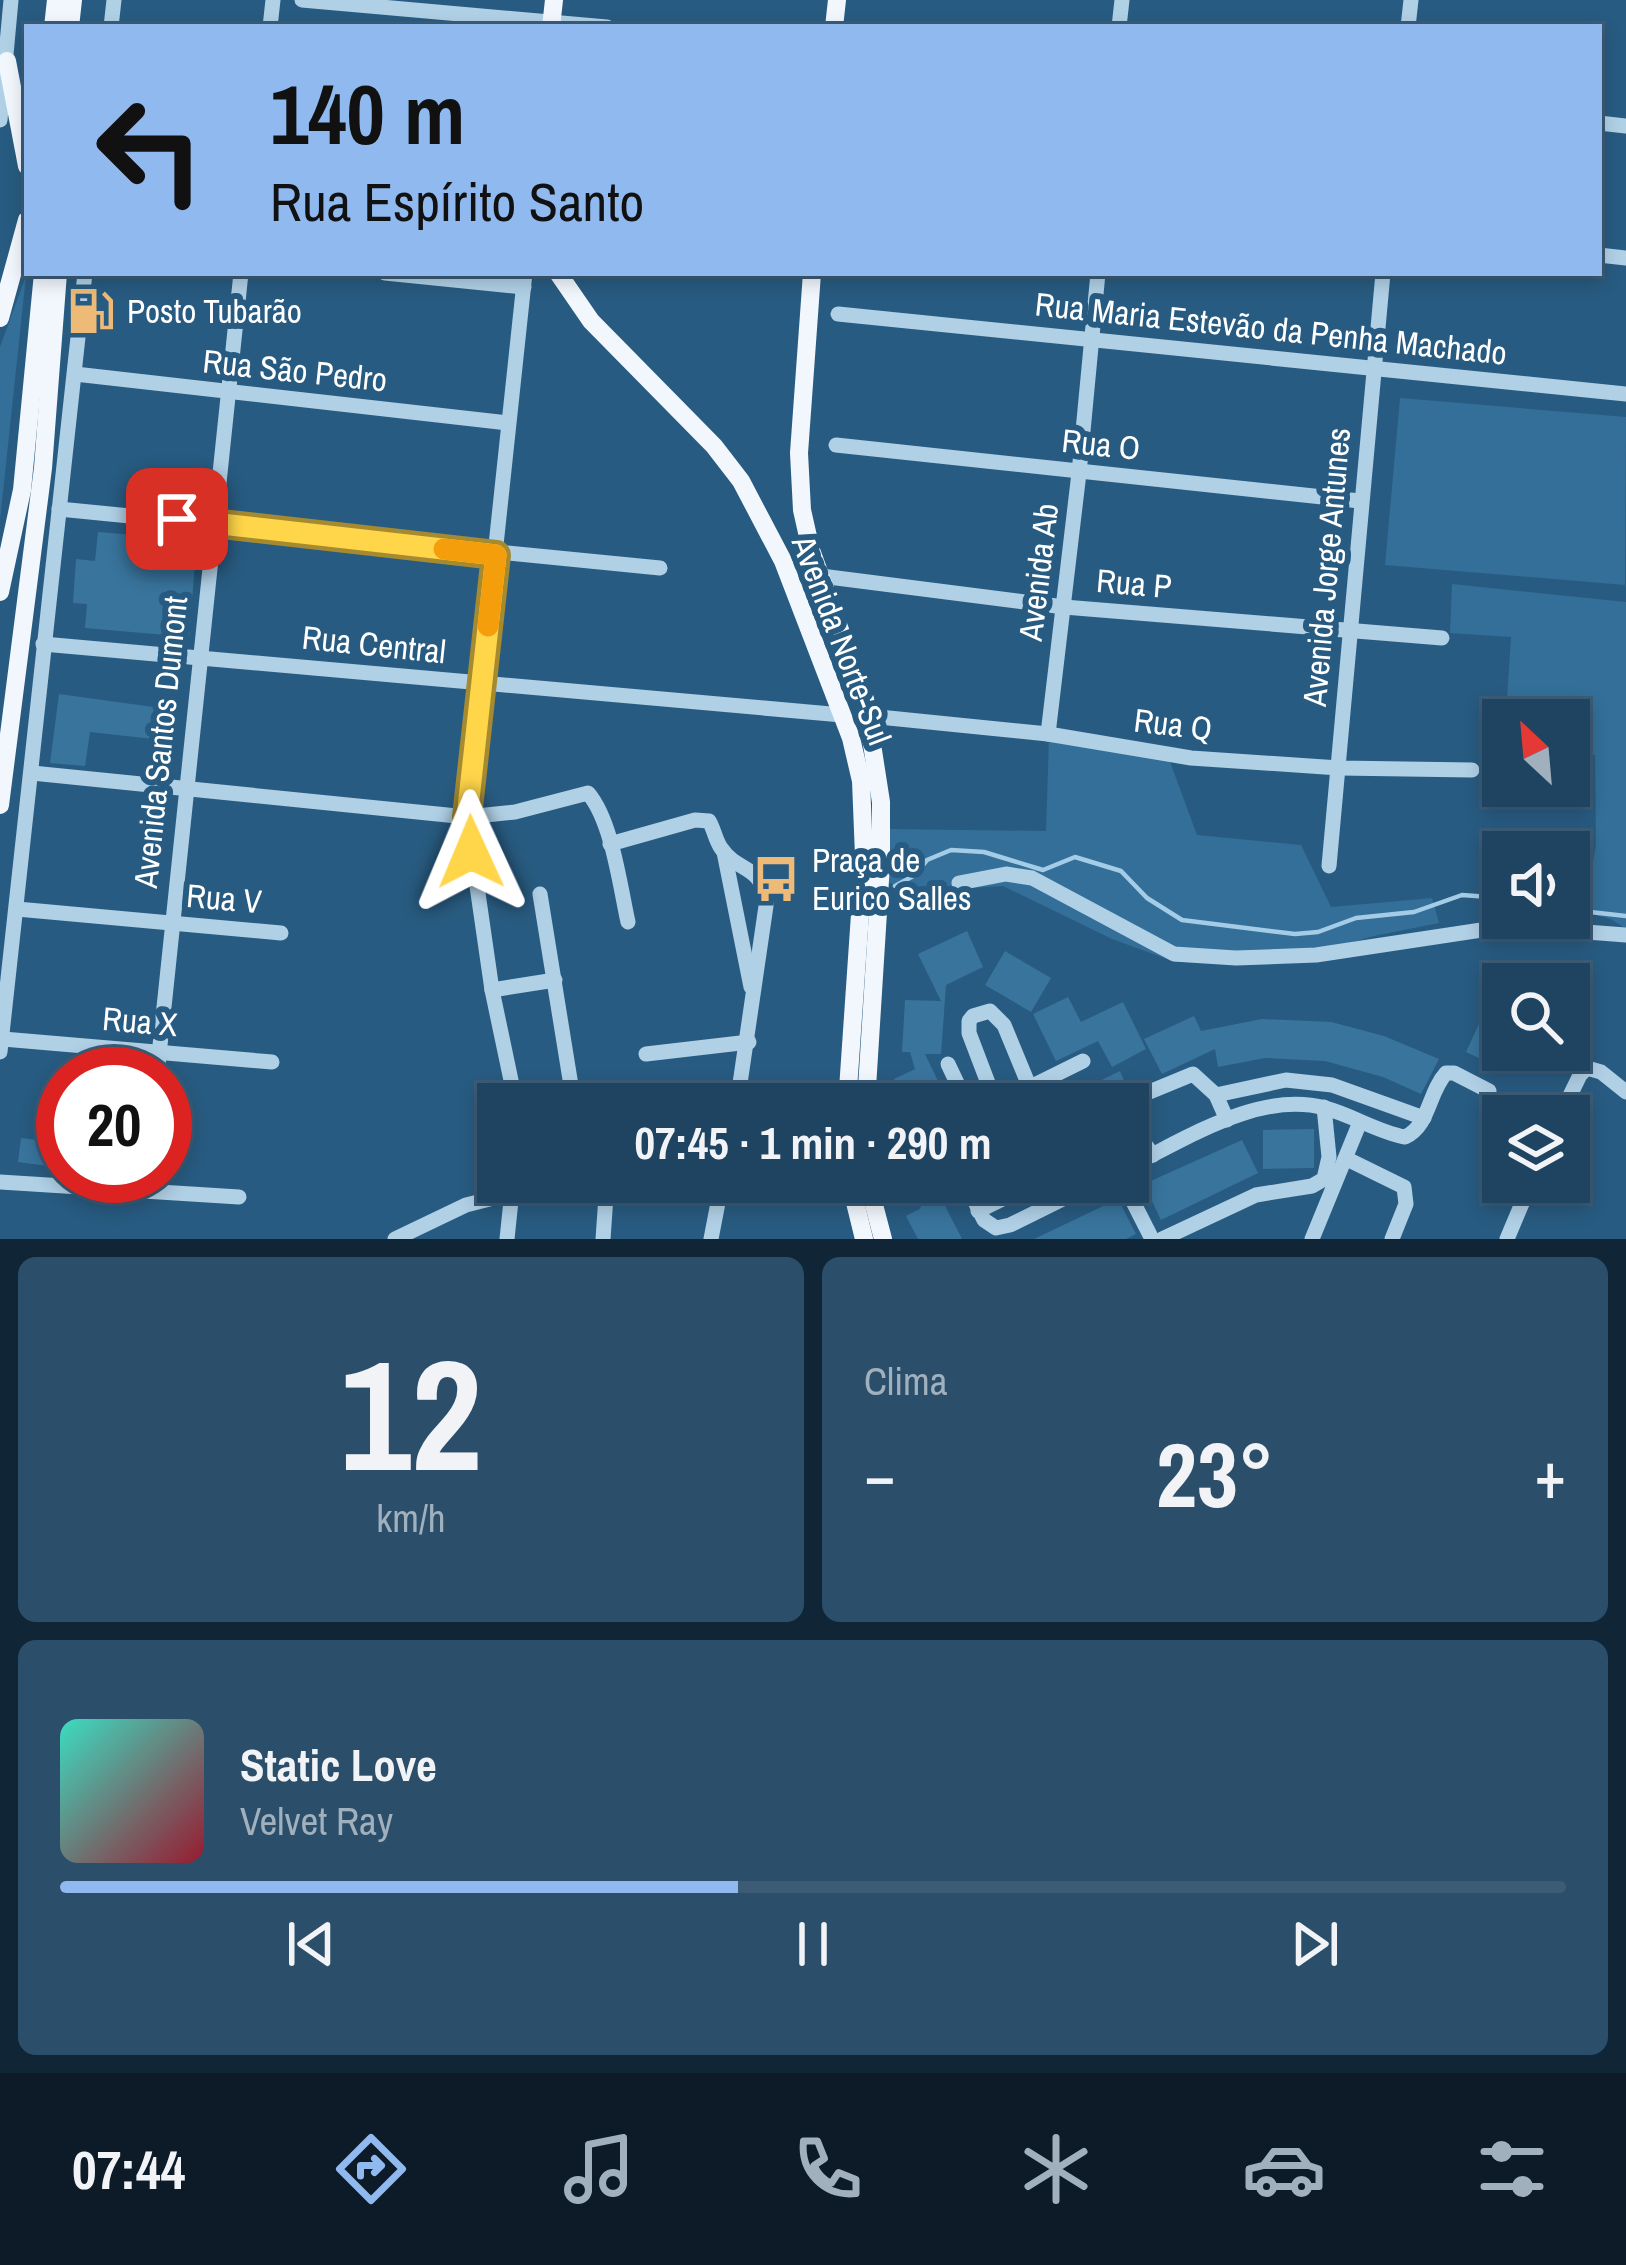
<!DOCTYPE html>
<html lang="pt">
<meta charset="utf-8">
<style>
body{margin:0;font-family:"Archivo Narrow",sans-serif;background:#2b4e6a;color:#f1f3f6;height:100vh;display:flex;flex-direction:column;font-size:45px;white-space:nowrap}
*{box-sizing:border-box;margin:0}
p{font-size:39px;color:#a1b0bd}
.icon{flex:none;width:66px;height:66px;fill:none;stroke:currentColor;stroke-width:2;stroke-linecap:round;stroke-linejoin:round}
.map{position:relative;height:1239px;overflow:hidden}
.details{display:flex;flex-direction:column;gap:18px;padding:18px;background:#102535;flex:1}
.details>*{flex:none}
.hud{position:absolute;left:24px;top:24px;width:1578px;height:252px;border-radius:0px;box-shadow:0 6px 18px #0003,0 0 0 3px #3c5c76;background:#90b9f0;color:#111;overflow:hidden}
.needle{width:78px;rotate:334deg}
.controls{position:absolute;left:1482px;top:699px;display:grid;gap:24px}
.controls a{display:grid;place-items:center;width:108px;height:108px;border-radius:0px;background:#1e4461;box-shadow:0 6px 18px #0003,0 0 0 3px #3c5c76;font-size:60px}
.speed{position:absolute;left:36px;top:1047px;display:flex;gap:24px;font-size:60px;font-weight:700;text-align:center}
.speed>*{display:grid;place-content:center;width:156px;height:156px;border-radius:50%;background:#1e4461;box-shadow:0 6px 18px #0003,0 0 0 3px #3c5c76;line-height:1}
.speed .limit{border:18px solid #d22;background:#fff;color:#111}
.pin{position:absolute;display:grid;place-items:center;width:102px;height:102px;color:#fff;margin:-51px;border-radius:24px;box-shadow:0 6px 18px #0006}
.me{position:absolute;width:132px;margin:-66px;rotate:359deg;stroke-linejoin:round;filter:drop-shadow(0 0 9px #0008)}
.turn{display:flex;align-items:center;gap:42px;height:252px;padding:0 48px;font-size:54px}
.turn .icon{width:156px;height:156px;stroke-width:2.5}
.turn b{display:block;font-size:84px;line-height:102px}
.big{font-size:90px;font-weight:700;line-height:1.1}
.details .tile{flex:1;display:flex;flex-direction:column;justify-content:center;gap:18px;min-width:0;padding:0 42px;border-radius:18px;background:#2b4e6a}
.details .dial{align-items:center;gap:0}
.dial b{font-size:156px;line-height:1}
.song{display:flex;align-items:center;gap:36px}
.cover{width:144px;height:144px;border-radius:18px;background:linear-gradient(135deg,hsl(170 70% 55%),hsl(350 70% 35%))}
.played{height:12px;border-radius:6px;background:linear-gradient(90deg,#90b9f0 45%,#3c5c76 45%)}
.keys{display:flex;justify-content:space-around;direction:ltr}
.heat{display:flex;justify-content:space-between;align-items:center;font-size:66px;direction:ltr}
.details .tiles{flex:1;display:grid;gap:18px;grid-template-columns:1fr 1fr}
.tile:last-child{grid-column:span 2}
.trip{position:absolute;left:477px;top:1083px;width:672px;height:120px;border-radius:0px;background:#1e4461;box-shadow:0 6px 18px #0003,0 0 0 3px #3c5c76;font-weight:700;line-height:120px;text-align:center}
.dock{display:flex;height:192px;justify-content:space-around;align-items:center;background:#0c1b27;color:#a1b0bd}
.dock .icon{width:84px;height:84px}
.dock .selected{color:#90b9f0}
.dock b{font-size:54px;color:#f1f3f6}
.map>svg:first-child{display:block}
</style>
<div class="map">
<svg width="1626" height="1239" viewBox="0 0 1626 1239">
<rect width="100%" height="100%" fill="#285b81"/>
<g fill="#336f98">
<polygon points="26,276 0,520 0,347"/>
<polygon points="1400,398 1626,417 1625,585 1385,565"/>
<polygon points="1452,584 1626,602 1626,929 1611,919 1584,912 1596,845 1595,755 1569,753 1569,720 1506,715 1511,637 1450,633"/>
<polygon points="1049,738 1166,751 1197,835 1301,845 1331,907 1432,898 1439,923 1374,936 1275,964 1175,962 1112,939 1003,886 924,891 888,883 888,829 1046,831"/>
</g>
<g fill="none" stroke-linecap="round" stroke-linejoin="round">
<g stroke="#a5cce6" stroke-width="4.5">
<polyline points="895,886 915,875 927,860 951,850 984,852 1043,870 1075,857 1121,871 1147,898 1182,920 1295,934 1318,932 1356,918 1414,912 1462,895 1503,898"/>
<polyline points="1569,916 1590,912 1626,916"/>
<polyline points="1546,918 1562,918"/>
</g>
</g>
<g fill="#39749d">
<polygon points="98,532 197,540 189,637 85,628 87,604 73,603 76,559 95,561"/>
<polygon points="59,694 175,710 171,741 90,732 85,766 50,763"/>
<polygon points="967,931 983,967 946,985 941,1054 925,1054 949,1104 905,1104 894,1079 915,1069 910,1052 902,1052 905,1000 941,1001 918,954"/>
<polygon points="1005,951 1051,978 1031,1012 985,985"/>
<polygon points="1068,997 1081,1022 1123,1002 1146,1049 1112,1067 1098,1041 1056,1061 1033,1014"/>
<polygon points="1485,1011 1503,1019 1503,1050 1510,1050 1502,1069 1466,1052"/>
<polygon points="1194,1016 1201,1031 1262,1019 1331,1022 1384,1036 1439,1059 1421,1094 1383,1077 1325,1061 1265,1058 1218,1067 1215,1049 1162,1074 1144,1039"/>
<polygon points="1120,1071 1134,1104 1052,1104 1071,1095"/>
<polygon points="1314,1129 1314,1168 1263,1169 1263,1130"/>
<polygon points="21,1138 63,1143 63,1168 18,1162"/>
<polygon points="1242,1140 1258,1173 1161,1220 1144,1184"/>
<polygon points="908,1182 953,1182 954,1187 939,1194 962,1239 918,1239 906,1216 921,1208"/>
<polygon points="1118,1199 1136,1234 1126,1239 1034,1239"/>
</g>
<g fill="none" stroke-linecap="round" stroke-linejoin="round">
<g stroke="#b0d0e6" stroke-width="15">
<polyline points="302,0 607,27"/>
<polyline points="111,27 114,0"/>
<polyline points="270,27 273,0"/>
<polyline points="1119,27 1122,0"/>
<polyline points="1408,27 1411,0"/>
<polyline points="0,120 11,0"/>
<polyline points="1599,123 1626,126"/>
<polyline points="1599,255 1626,258"/>
<polyline points="385,273 524,287"/>
<polyline points="838,314 1626,394"/>
<polyline points="75,374 508,423"/>
<polyline points="836,445 1360,501"/>
<polyline points="59,509 660,568"/>
<polyline points="821,576 1064,607 1442,638"/>
<polyline points="43,644 842,715"/>
<polyline points="869,716 1048,734 1191,758 1339,768 1472,770"/>
<polyline points="1048,734 1079,473 1098,273"/>
<path d="M32,773L467,817L515,812L588,793C612,821 620,886 628,922"/>
<path d="M610,844L695,820L709,821C714,829 715,839 721,848C738,874 764,863 766,906L737,1104"/>
<polyline points="724,852 751,987"/>
<polyline points="1329,866 1383,273"/>
<polyline points="959,883 1006,874 1032,878 1174,954 1236,958 1316,955 1508,926 1626,935"/>
<polyline points="540,894 574,1104"/>
<polyline points="17,909 281,933"/>
<polyline points="492,990 555,980"/>
<polyline points="3,1039 272,1062"/>
<polyline points="0,1052 85,273"/>
<polyline points="646,1054 749,1042"/>
<polyline points="948,1064 967,1104"/>
<polyline points="157,1074 241,273"/>
<polyline points="1142,1095 1193,1074 1216,1095"/>
<polyline points="516,1104 492,990 467,817 525,273"/>
<polyline points="996,1104 969,1033 969,1021 973,1016 990,1011 1004,1025 1030,1088"/>
<polyline points="996,1104 1083,1061"/>
<polyline points="1560,1116 1580,1075 1587,1068 1601,1072 1626,1092"/>
<polyline points="1227,1120 1216,1095 1286,1080 1332,1085 1424,1118"/>
<polyline points="1128,1137 1138,1135 1153,1155"/>
<polyline points="1347,1159 1404,1187 1406,1204 1392,1239"/>
<path d="M1128,1167C1185,1140 1259,1090 1325,1108C1352,1115 1377,1132 1405,1137C1430,1125 1428,1093 1446,1073H1454L1489,1091"/>
<polyline points="0,1182 239,1197"/>
<polyline points="965,1182 984,1220 996,1228 1010,1225 1097,1182"/>
<polyline points="1123,1182 1152,1239"/>
<polyline points="978,1211 1037,1182"/>
<polyline points="395,1239 466,1205 557,1182"/>
<polyline points="507,1239 512,1191"/>
<polyline points="603,1239 607,1182"/>
<polyline points="711,1239 722,1182"/>
<polyline points="1162,1239 1256,1195 1312,1186 1324,1179 1329,1157 1324,1107"/>
<polyline points="1312,1239 1360,1122"/>
<polyline points="1507,1239 1531,1182"/>
</g>
<g stroke="#f1f7fd" stroke-width="18">
<polyline points="53,27 56,0"/>
<polyline points="70,27 73,0"/>
<polyline points="551,27 554,0"/>
<polyline points="834,27 837,0"/>
<polyline points="7,61 27,166"/>
<polyline points="558,273 591,321 714,446 741,481 783,561 851,738 861,781 864,856 847,1104"/>
<polyline points="812,273 799,453 802,510 811,550 865,699 881,802 881,864 866,1104"/>
<polyline points="0,318 27,220"/>
<polyline points="0,592 22,490 43,273"/>
<polyline points="0,805 43,468 58,273"/>
<polyline points="850,1182 864,1239"/>
<polyline points="868,1182 883,1239"/>
</g>
</g>
<g fill="none" stroke-linecap="round" stroke-linejoin="round">
<defs>
<polyline id="route" points="177,519 496,555 467,817 471,852"/>
</defs>
<use href="#route" stroke="#a68a30" stroke-width="30"/>
<use href="#route" stroke="#ffd54a" stroke-width="21"/>
<polyline stroke="#f59e0b" stroke-width="21" points="444,549 496,555 488,626"/>
</g>
<defs>
<symbol id="fuel-bare" viewBox="-9 -9 18 18"><path d="M-5.5-6h7V0h2V4h1.3V-2.5L3-4.5l.8-.8L6-3V5H2.5V1h-1V6h-7ZM-4.2-4.7v3.2H.2V-4.7Z" fill="#edba77" stroke="#285b81" stroke-width="2.5" paint-order="stroke"/></symbol>
<symbol id="bus-bare" viewBox="-9 -9 18 18"><path d="M-5-6H5V4H4V6H2V4H-2V6H-4V4H-5ZM-3.5-4V0h7V-4ZM-3.5 1.2v1.5H-2V1.2ZM2 1.2v1.5H3.5V1.2Z" fill="#edba77" stroke="#285b81" stroke-width="2.5" paint-order="stroke"/></symbol>
</defs>
<g fill-rule="evenodd">
<use href="#fuel-bare" x="58" y="278" width="66" height="66"/>
<use href="#bus-bare" x="743" y="846" width="66" height="66"/>
</g>
<g text-anchor="middle" dominant-baseline="central" stroke-width="12" stroke-linejoin="round" paint-order="stroke">
<g font-size="33" fill="#fff" stroke="#285b81" text-anchor="start">
<text x="127" y="311">Posto Tubarão</text>
<text x="812" y="860">Praça de<tspan x="812" dy="38">Eurico Salles</tspan></text>
</g>
<g font-size="33" fill="#fff" stroke="#285b81">
<text transform="translate(1271 328) rotate(6)">Rua Maria Estevão da Penha Machado</text>
<text transform="translate(295 370) rotate(6)">Rua São Pedro</text>
<text transform="translate(1101 444) rotate(6)">Rua O</text>
<text transform="translate(1326 567) rotate(-85)">Avenida Jorge Antunes</text>
<text transform="translate(1038 572) rotate(-83)">Avenida Ab</text>
<text transform="translate(1134 583) rotate(5)">Rua P</text>
<text transform="translate(842 640) rotate(69)">Avenida Norte-Sul</text>
<text transform="translate(374 644) rotate(6)">Rua Central</text>
<text transform="translate(1173 724) rotate(7)">Rua Q</text>
<text transform="translate(160 742) rotate(-84)">Avenida Santos Dumont</text>
<text transform="translate(224 898) rotate(5)">Rua V</text>
<text transform="translate(140 1021) rotate(5)">Rua X</text>
</g>
</g>
</svg>
<div class="controls">
<a><svg class="needle" viewBox="-14 -14 28 28"><path d="M0-13l5 13h-10z" fill="#e53935"/><path d="M0 13l5-13h-10z" fill="#a1b0bd"/></svg></a>
<a><svg class="icon" aria-label="sound" viewBox="0 0 24 24"><path d="M4 9h4l5-4v14l-5-4H4zM17 9q2 3 0 6"/></svg></a>
<a><svg class="icon" aria-label="search" viewBox="0 0 24 24"><circle cx="10" cy="10" r="6"/><path d="M15 15l6 6"/></svg></a>
<a><svg class="icon" aria-label="layers" viewBox="0 0 24 24"><path d="M12 4l9 5-9 5-9-5zM3 14l9 5 9-5"/></svg></a>
</div>
<div class="speed"><div class="limit">20</div></div>
<div class="pin" style="left:177px;top:519px;background:#d93025"><svg class="icon" aria-label="arrive" viewBox="0 0 24 24"><path d="M6 21V4h12l-3 4 3 4H6"/></svg></div>
<svg class="me" style="left:471px;top:852px" viewBox="-20 -20 40 40"><path d="M0-17L14 15 0 8-14 15z" fill="#ffd54a" stroke="#fff" stroke-width="4"/></svg>
<div class="trip">07:45 · 1 min · 290 m</div>
<div class="hud">
<div class="turn"><svg class="icon" aria-label="left" viewBox="0 0 24 24"><path d="M17 20v-9H6M10 6l-5 5 5 5"/></svg><div><b>140 m</b>Rua Espírito Santo</div></div>
</div>
</div>
<section class="details">
<div class="tiles">
<div class="tile dial"><b>12</b><p>km/h</p></div>
<div class="tile"><p>Clima</p>
<div class="heat"><a>−</a><b class="big">23°</b><a>+</a></div>
</div>
<div class="tile">
<div class="song"><i class="cover"></i><div><b>Static Love</b><p>Velvet Ray</p></div></div>
<div class="played"></div>
<div class="keys"><svg class="icon" aria-label="previous" viewBox="0 0 24 24"><path d="M18 5L8 12l10 7zM5 5v14"/></svg><svg class="icon" aria-label="pause" viewBox="0 0 24 24"><path d="M8 5v14M16 5v14"/></svg><svg class="icon" aria-label="next" viewBox="0 0 24 24"><path d="M6 5l10 7-10 7zM19 5v14"/></svg></div>
</div>
</div>
</section>
<nav class="dock">
<b>07:44</b>
<svg class="icon selected" aria-label="directions" viewBox="0 0 24 24"><path d="M12 3l9 9-9 9-9-9zM9 14v-3h6M13 9l2 2-2 2"/></svg>
<svg class="icon" aria-label="music" viewBox="0 0 24 24"><path d="M9 18V5l10-2v13"/><circle cx="6" cy="18" r="3"/><circle cx="16" cy="16" r="3"/></svg>
<svg class="icon" aria-label="phone" viewBox="0 0 24 24"><path d="M5 4h4l2 5-3 2q2 4 5 5l2-3 5 2v4C11 20 4 13 5 4z"/></svg>
<svg class="icon" aria-label="climate" viewBox="0 0 24 24"><path d="M12 3v18M4 7l16 10M4 17L20 7"/></svg>
<svg class="icon" aria-label="car" viewBox="0 0 24 24"><path d="M5 17H2v-5l4-1 3-4h7l3 4 3 1v5h-3M9 17h6M6 11h13"/><circle cx="7" cy="17" r="2"/><circle cx="17" cy="17" r="2"/></svg>
<svg class="icon" aria-label="filters" viewBox="0 0 24 24"><path d="M4 7h16M4 17h16"/><circle cx="9" cy="7" r="2"/><circle cx="15" cy="17" r="2"/></svg>
</nav>
